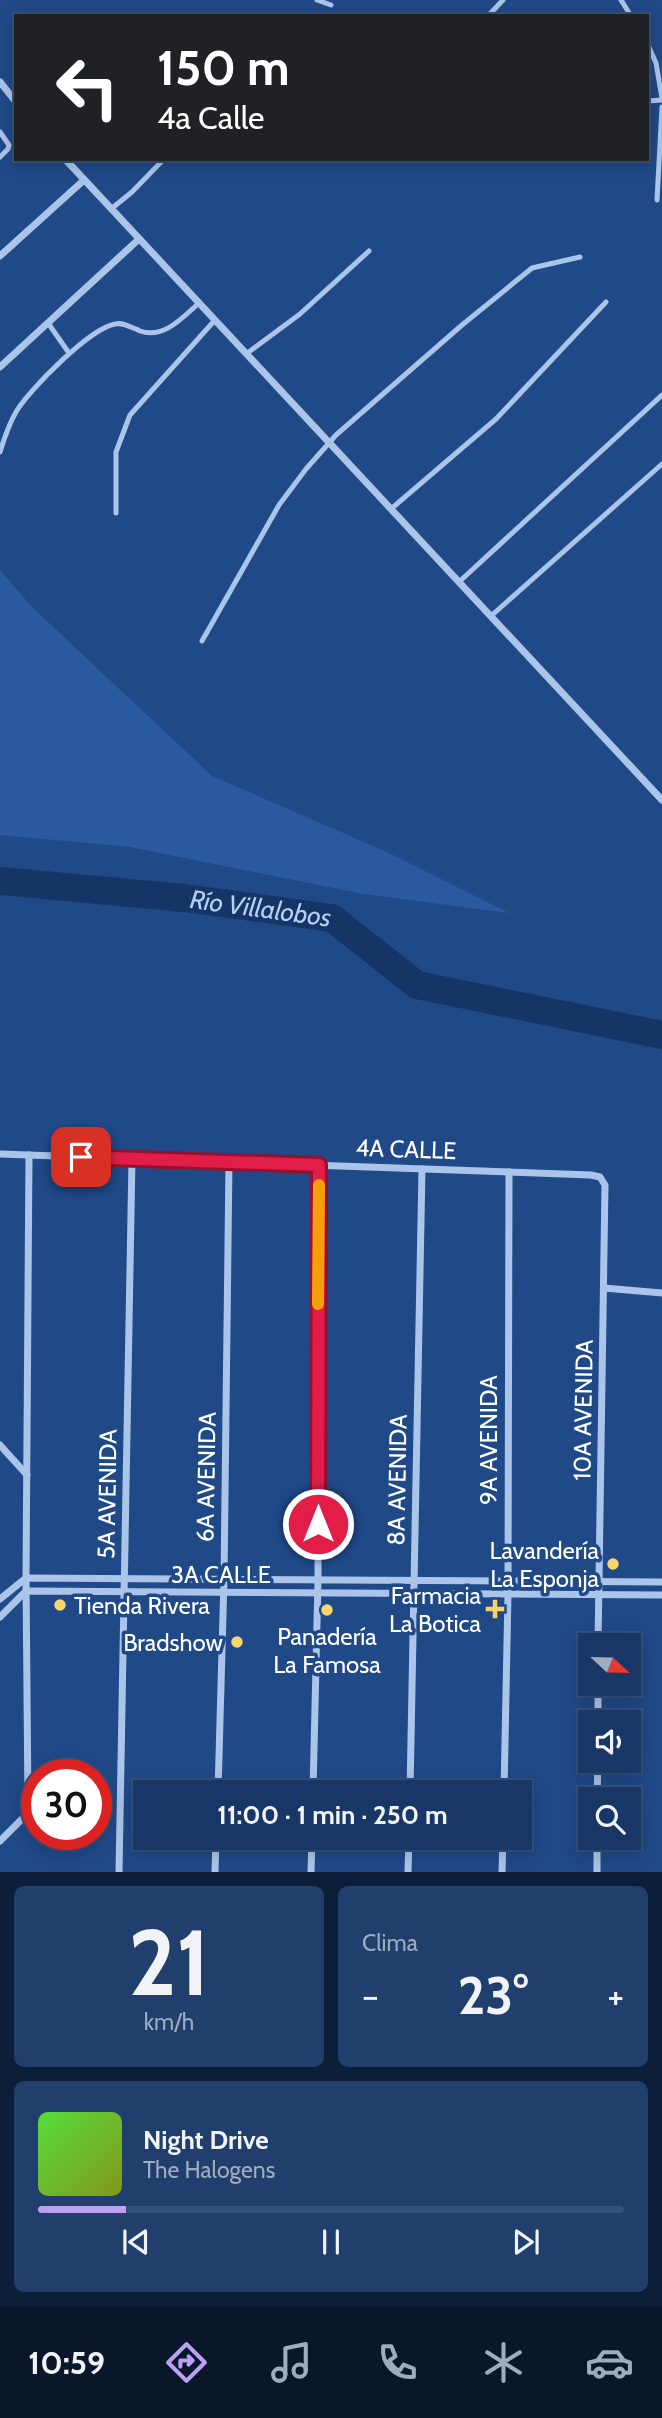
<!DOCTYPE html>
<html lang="es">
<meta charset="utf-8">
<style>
body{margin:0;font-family:Cabin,sans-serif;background:#213f6c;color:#f1f3f6;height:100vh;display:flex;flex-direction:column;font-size:26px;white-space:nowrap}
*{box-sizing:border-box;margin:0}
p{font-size:23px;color:#9facbf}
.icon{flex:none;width:38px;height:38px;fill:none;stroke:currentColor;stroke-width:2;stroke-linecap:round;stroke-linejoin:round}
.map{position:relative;height:1872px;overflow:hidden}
.side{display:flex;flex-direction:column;gap:14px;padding:14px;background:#0d1e38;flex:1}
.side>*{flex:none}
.hud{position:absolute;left:14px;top:14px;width:635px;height:147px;border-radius:0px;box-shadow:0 4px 18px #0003,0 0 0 2px #36517a;background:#202124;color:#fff;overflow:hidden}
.needle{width:46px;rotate:112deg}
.tools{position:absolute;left:578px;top:1633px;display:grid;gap:14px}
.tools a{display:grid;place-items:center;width:63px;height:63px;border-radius:0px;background:#183766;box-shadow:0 4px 18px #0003,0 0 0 2px #36517a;font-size:35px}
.speed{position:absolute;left:21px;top:1759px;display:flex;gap:14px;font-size:35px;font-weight:700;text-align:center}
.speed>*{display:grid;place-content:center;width:91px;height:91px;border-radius:50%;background:#183766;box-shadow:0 4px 18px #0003,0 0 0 2px #36517a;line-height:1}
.speed .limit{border:10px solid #d22;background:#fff;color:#111}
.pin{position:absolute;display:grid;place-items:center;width:60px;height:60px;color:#fff;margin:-30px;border-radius:14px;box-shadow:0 4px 10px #0006}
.me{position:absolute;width:77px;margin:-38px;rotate:0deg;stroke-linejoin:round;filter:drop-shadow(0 0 5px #0008)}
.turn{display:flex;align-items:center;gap:24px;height:147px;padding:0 28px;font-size:32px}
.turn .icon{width:91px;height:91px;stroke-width:2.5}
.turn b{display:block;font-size:49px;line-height:60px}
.big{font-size:52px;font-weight:800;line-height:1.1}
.side .card{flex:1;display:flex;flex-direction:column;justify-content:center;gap:10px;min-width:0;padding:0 24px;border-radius:10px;background:#213f6c}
.side .dial{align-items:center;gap:0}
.dial b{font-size:91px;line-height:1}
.song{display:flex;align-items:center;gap:21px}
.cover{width:84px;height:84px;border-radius:10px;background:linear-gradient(135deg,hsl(110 70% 55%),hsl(70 70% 35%))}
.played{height:7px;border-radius:4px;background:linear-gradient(90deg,#bca0f2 15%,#36517a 15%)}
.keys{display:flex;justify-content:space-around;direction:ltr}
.heat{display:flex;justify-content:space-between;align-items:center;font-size:38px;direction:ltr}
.side .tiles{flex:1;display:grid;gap:14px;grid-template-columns:1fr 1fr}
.card:last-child{grid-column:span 2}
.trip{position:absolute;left:133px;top:1780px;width:399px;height:70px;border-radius:0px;background:#183766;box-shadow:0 4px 18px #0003,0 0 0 2px #36517a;font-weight:800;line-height:70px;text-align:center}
.tab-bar{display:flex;height:112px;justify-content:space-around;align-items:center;background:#0a1629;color:#9facbf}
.tab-bar .icon{width:49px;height:49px}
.tab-bar .current{color:#bca0f2}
.tab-bar b{font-size:32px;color:#f1f3f6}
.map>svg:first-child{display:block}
</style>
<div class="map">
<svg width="662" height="1872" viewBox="0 0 662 1872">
<rect width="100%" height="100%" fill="#204988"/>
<polygon fill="#2a5aa0" points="0,570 32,607 212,776 387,852 509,913 363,894 130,847 0,835"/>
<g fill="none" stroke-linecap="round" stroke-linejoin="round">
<path stroke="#163567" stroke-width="28" id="s1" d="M0,881L184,898L332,918L417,985L662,1035"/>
<g stroke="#abc5ea" stroke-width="5">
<polyline points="317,0 331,5"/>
<polyline points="621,0 631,16"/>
<polyline points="488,16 503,0"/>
<polyline points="648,45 656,63 662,98"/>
<polyline points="648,101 662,100"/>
<polyline points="0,132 9,145 8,149 0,157"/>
<polyline points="657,200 662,107"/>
<polyline points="111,209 132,192 164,159"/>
<polyline points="48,323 69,353"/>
<polyline points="246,354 300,314 369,251"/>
<path d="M0,452C4,439 9,424 16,412C29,390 89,329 115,324C123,322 133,328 140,331C164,339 182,318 199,303"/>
<polyline points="391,509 496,419 606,302"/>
<polyline points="116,513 116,452 130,415 215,320"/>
<polyline points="459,582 662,395"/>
<polyline points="491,616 662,464"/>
<polyline points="202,641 279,505 306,469 336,435 462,325 532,268 580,257"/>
</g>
<g stroke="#abc5ea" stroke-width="7">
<polyline points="0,82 16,102"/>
<polyline points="65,159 662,800"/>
<polyline points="0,256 84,180"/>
<polyline points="0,367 139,239"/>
<polyline points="0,1154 591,1175 600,1177 605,1185 598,1645"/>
<polyline points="604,1288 662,1293"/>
<polyline points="0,1445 27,1475"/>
<polyline points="0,1599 26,1578 662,1582"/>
<polyline points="0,1617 26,1591 662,1595"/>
<polyline points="598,1722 598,1684"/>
<polyline points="218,1792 224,1579 229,1162"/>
<polyline points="313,1792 318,1580 319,1165"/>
<polyline points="410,1792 422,1169"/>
<polyline points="504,1792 508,1594 509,1172"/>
<polyline points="597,1799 598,1760"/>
<polyline points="0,1841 25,1816 28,1805 26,1578 29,1155"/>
<polyline points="119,1872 132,1159"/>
<polyline points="215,1872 216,1838"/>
<polyline points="311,1872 312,1838"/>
<polyline points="408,1872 409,1838"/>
<polyline points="502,1872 503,1838"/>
<polyline points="597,1872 597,1838"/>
</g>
</g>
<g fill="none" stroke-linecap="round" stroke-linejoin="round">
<defs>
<polyline id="route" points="81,1157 319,1165 318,1524"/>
</defs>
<use href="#route" stroke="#92132f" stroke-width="18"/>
<use href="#route" stroke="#e11d48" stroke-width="12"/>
<polyline stroke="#f59e0b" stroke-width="12" points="318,1304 319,1185"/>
</g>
<g fill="#f7d56c" stroke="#204988" stroke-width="2.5">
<circle cx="613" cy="1564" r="7"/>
<circle cx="60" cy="1605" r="7"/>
<path d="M491.5 1598.5h7v7h7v7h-7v7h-7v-7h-7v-7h7z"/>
<circle cx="327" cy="1610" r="7"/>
<circle cx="237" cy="1642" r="7"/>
</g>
<g text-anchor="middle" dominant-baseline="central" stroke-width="7" stroke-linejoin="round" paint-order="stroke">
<g font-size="24" fill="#fff" stroke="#204988">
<text transform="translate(406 1149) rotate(2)">4A CALLE</text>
<text transform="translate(583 1410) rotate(-89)">10A AVENIDA</text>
<text transform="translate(488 1440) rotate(-90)">9A AVENIDA</text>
<text transform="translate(206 1477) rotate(-89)">6A AVENIDA</text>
<text transform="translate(397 1480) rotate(-89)">8A AVENIDA</text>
<text transform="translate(107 1494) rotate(-89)">5A AVENIDA</text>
<text x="221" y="1574">3A CALLE</text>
</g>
<g font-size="24" fill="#fff" stroke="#204988" text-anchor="end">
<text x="599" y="1550">Lavandería<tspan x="599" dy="28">La Esponja</tspan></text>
<text x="481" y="1595">Farmacia<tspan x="481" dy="28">La Botica</tspan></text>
<text x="74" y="1605" text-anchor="start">Tienda Rivera</text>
<text x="327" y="1636" text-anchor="middle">Panadería<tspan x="327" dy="28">La Famosa</tspan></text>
<text x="223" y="1642">Bradshow</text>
</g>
<g font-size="26" font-style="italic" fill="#b7cff2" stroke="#204988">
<text stroke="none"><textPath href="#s1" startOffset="262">Río Villalobos</textPath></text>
</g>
</g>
</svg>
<div class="tools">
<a><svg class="needle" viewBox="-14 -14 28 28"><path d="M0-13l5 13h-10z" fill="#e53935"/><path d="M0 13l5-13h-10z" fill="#9facbf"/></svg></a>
<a><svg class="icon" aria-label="sound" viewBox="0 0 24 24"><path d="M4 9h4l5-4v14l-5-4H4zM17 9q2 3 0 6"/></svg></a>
<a><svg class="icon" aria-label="search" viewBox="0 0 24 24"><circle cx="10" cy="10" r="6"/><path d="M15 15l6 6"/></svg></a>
</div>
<div class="speed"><div class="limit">30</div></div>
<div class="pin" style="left:81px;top:1157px;background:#d93025"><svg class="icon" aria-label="arrive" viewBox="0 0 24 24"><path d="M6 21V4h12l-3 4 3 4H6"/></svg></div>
<svg class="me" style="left:318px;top:1524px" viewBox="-20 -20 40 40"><circle r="17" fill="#e11d48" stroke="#fff" stroke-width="3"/><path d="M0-11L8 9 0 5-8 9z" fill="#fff"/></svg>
<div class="trip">11:00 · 1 min · 250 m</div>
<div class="hud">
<div class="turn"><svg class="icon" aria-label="left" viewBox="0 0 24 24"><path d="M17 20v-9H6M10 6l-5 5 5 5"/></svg><div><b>150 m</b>4a Calle</div></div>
</div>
</div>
<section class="side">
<div class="tiles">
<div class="card dial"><b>21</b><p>km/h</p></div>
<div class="card"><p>Clima</p>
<div class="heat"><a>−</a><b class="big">23°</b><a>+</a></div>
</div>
<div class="card">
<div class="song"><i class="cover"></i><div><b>Night Drive</b><p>The Halogens</p></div></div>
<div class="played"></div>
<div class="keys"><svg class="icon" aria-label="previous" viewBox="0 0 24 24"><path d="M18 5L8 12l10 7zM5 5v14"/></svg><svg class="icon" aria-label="pause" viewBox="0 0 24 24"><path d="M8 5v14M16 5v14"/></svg><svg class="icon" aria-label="next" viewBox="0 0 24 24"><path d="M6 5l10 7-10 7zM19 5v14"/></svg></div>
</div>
</div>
</section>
<nav class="tab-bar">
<b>10:59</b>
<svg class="icon current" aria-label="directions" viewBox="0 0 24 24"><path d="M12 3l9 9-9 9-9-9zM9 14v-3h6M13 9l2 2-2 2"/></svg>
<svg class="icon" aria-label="music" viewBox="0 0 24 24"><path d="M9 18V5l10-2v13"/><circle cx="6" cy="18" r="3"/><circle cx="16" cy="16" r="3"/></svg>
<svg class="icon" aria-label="phone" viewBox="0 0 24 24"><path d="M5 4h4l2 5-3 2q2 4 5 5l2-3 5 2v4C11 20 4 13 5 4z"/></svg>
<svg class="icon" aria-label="climate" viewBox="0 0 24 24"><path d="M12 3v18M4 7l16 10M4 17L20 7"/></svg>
<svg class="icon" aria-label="car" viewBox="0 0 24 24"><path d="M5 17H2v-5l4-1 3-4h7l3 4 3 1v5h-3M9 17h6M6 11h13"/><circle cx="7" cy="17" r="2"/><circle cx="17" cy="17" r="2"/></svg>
</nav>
